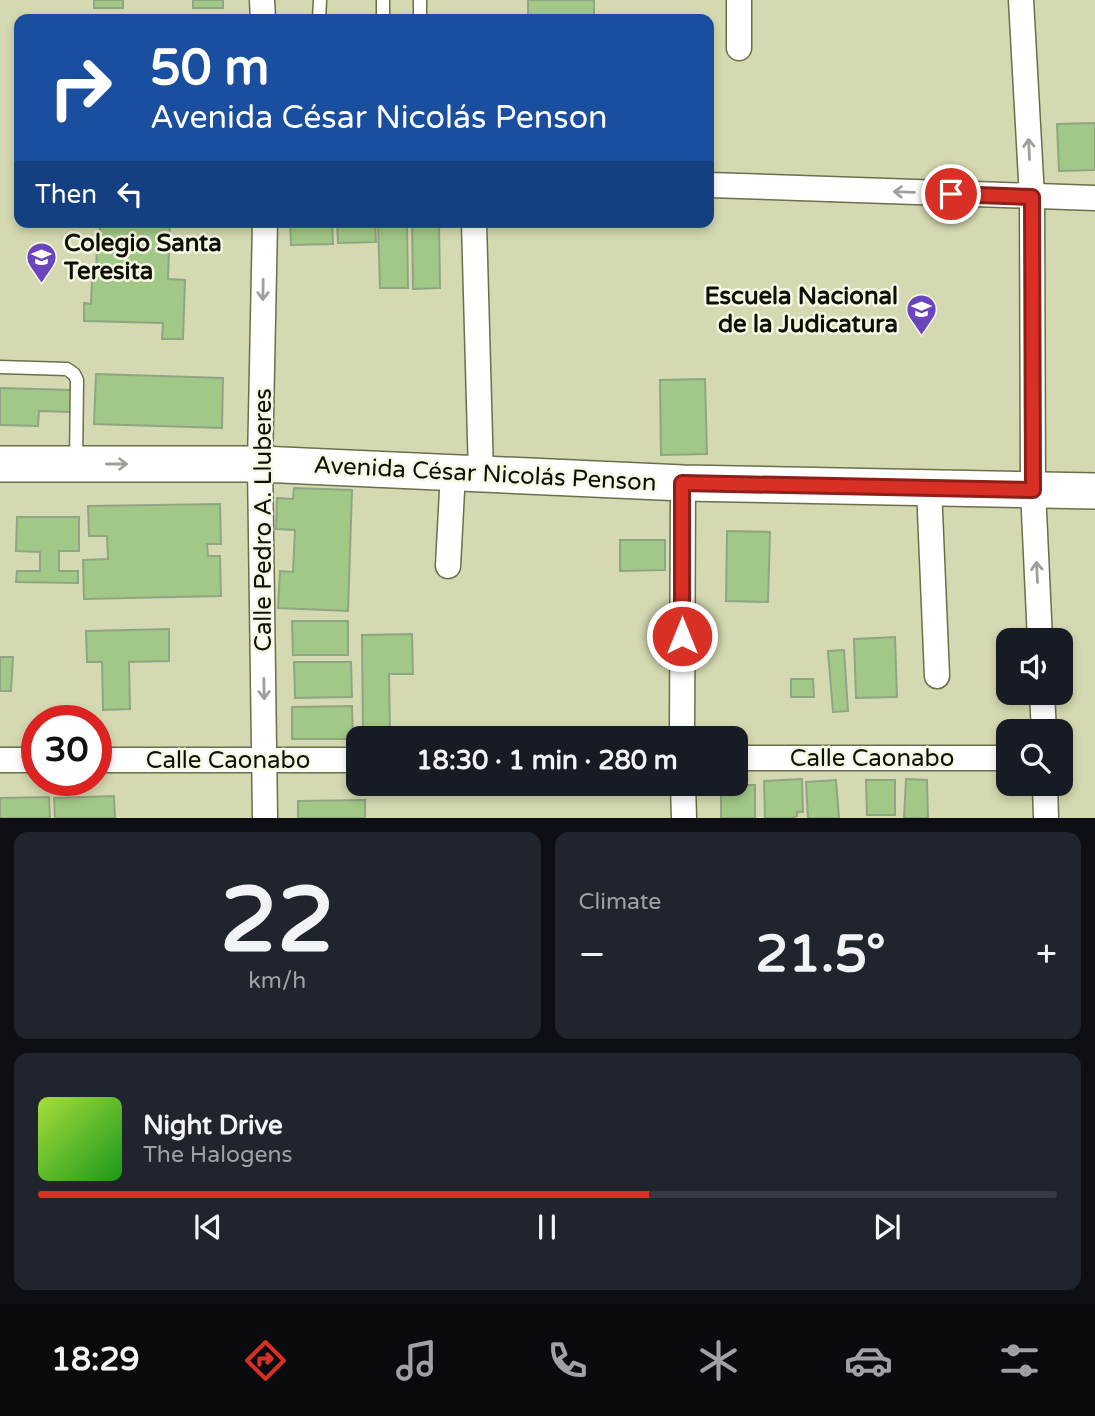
<!DOCTYPE html>
<meta charset="utf-8">
<style>
body{margin:0;font-family:"Varela Round",sans-serif;background:#20242c;color:#f1f3f6;height:100vh;display:flex;flex-direction:column;font-size:26px;white-space:nowrap}
*{box-sizing:border-box;margin:0}
p{font-size:23px;color:#9ea1a6}
.icon{flex:none;width:38px;height:38px;fill:none;stroke:currentColor;stroke-width:2;stroke-linecap:round;stroke-linejoin:round}
.map{position:relative;height:818px;overflow:hidden}
.details{display:flex;flex-direction:column;gap:14px;padding:14px;background:#0d0f14;flex:1}
.details>*{flex:none}
.guide{position:absolute;left:14px;top:14px;width:700px;height:214px;border-radius:14px;box-shadow:0 4px 10px #0003;background:#1a4fa0;color:#fff;overflow:hidden}
.buttons{position:absolute;left:996px;top:628px;display:grid;gap:14px}
.buttons a{display:grid;place-items:center;width:77px;height:77px;border-radius:14px;background:#171b24;box-shadow:0 4px 10px #0003;font-size:35px}
.speed{position:absolute;left:21px;top:705px;display:flex;gap:14px;font-size:35px;font-weight:700;text-align:center}
.speed>*{display:grid;place-content:center;width:91px;height:91px;border-radius:50%;background:#171b24;box-shadow:0 4px 10px #0003;line-height:1}
.speed .limit{border:10px solid #d22;background:#fff;color:#111}
.pin{position:absolute;display:grid;place-items:center;width:60px;height:60px;color:#fff;margin:-30px;border:4px solid #fff;border-radius:50%;box-shadow:0 2px 7px #0007}
.me{position:absolute;width:77px;margin:-38px;rotate:0deg;stroke-linejoin:round;filter:drop-shadow(0 0 5px #0008)}
.turn{display:flex;align-items:center;gap:24px;height:147px;padding:0 21px;font-size:32px}
.turn .icon{width:91px;height:91px;stroke-width:2.5}
.turn b{display:block;font-size:49px;line-height:60px}
.then{display:flex;align-items:center;height:66px;padding:0 21px;background:#0003;gap:14px;font-size:26px}
.big{font-size:52px;font-weight:700;line-height:1.1}
.details .tile{flex:1;display:flex;flex-direction:column;justify-content:center;gap:10px;min-width:0;padding:0 24px;border-radius:14px;background:#20242c}
.details .dial{align-items:center;gap:0}
.dial b{font-size:91px;line-height:1}
.song{display:flex;align-items:center;gap:21px}
.cover{width:84px;height:84px;border-radius:10px;background:linear-gradient(135deg,hsl(80 70% 55%),hsl(120 70% 35%))}
.played{height:7px;border-radius:4px;background:linear-gradient(90deg,#d93025 60%,#363941 60%)}
.keys{display:flex;justify-content:space-around;direction:ltr}
.heat{display:flex;justify-content:space-between;align-items:center;font-size:38px;direction:ltr}
.details .tiles{flex:1;display:grid;gap:14px;grid-template-columns:1fr 1fr}
.tile:last-child{grid-column:span 2}
.trip{position:absolute;left:346px;top:726px;width:402px;height:70px;border-radius:14px;background:#171b24;box-shadow:0 4px 10px #0003;font-weight:700;line-height:70px;text-align:center}
.tabs{display:flex;height:112px;justify-content:space-around;align-items:center;background:#090b0e;color:#9ea1a6}
.tabs .icon{width:49px;height:49px}
.tabs .current{color:#d93025}
.tabs b{font-size:32px;color:#f1f3f6}
.map>svg:first-child{display:block}
</style>
<div class="map">
<svg width="1095" height="818" viewBox="0 0 1095 818">
<rect width="100%" height="100%" fill="#d4d9b1"/>
<g fill="#a1c886" stroke="#90a583" stroke-width="2">
<rect x="94" y="0" width="29" height="8"/>
<rect x="193" y="0" width="30" height="8"/>
<rect x="528" y="0" width="66" height="19"/>
<polygon points="1095,123 1095,170 1059,171 1057,124"/>
<polygon points="100,222 170,222 168,279 185,280 183,339 162,339 163,323 84,321 84,303 91,304 92,280 96,280 97,240 99,240"/>
<polygon points="290,222 332,222 333,244 291,245"/>
<polygon points="337,222 375,222 376,242 338,243"/>
<polygon points="378,222 407,222 408,288 380,288"/>
<polygon points="412,222 439,222 440,288 413,289"/>
<polygon points="96,374 223,378 222,428 94,424"/>
<polygon points="705,379 707,454 661,455 660,380"/>
<polygon points="0,388 72,390 71,412 39,411 38,426 0,425"/>
<polygon points="294,488 352,490 348,611 278,608 280,571 293,572 295,530 276,529 277,498 293,499"/>
<polygon points="220,504 221,544 207,544 208,556 220,556 221,596 84,599 83,560 108,559 107,536 89,536 88,506"/>
<polygon points="17,517 79,517 79,551 59,551 59,571 78,571 78,583 16,582 17,571 40,571 40,552 16,551"/>
<polygon points="727,531 770,532 768,602 726,601"/>
<polygon points="620,540 665,540 665,570 620,571"/>
<polygon points="292,621 348,621 348,655 293,655"/>
<polygon points="169,629 169,661 129,662 130,709 103,710 102,662 87,662 86,631"/>
<polygon points="412,634 413,674 389,674 390,731 363,732 362,635"/>
<polygon points="895,637 897,697 856,698 854,639"/>
<polygon points="844,650 848,711 833,712 828,651"/>
<polygon points="0,657 13,657 11,691 0,691"/>
<polygon points="294,662 351,662 352,697 295,698"/>
<polygon points="791,679 813,679 814,697 791,697"/>
<polygon points="352,706 353,739 292,739 292,707"/>
<polygon points="802,779 803,812 797,812 797,816 792,818 765,818 764,781"/>
<polygon points="906,779 927,780 928,818 904,818"/>
<polygon points="836,780 839,818 808,818 806,782"/>
<polygon points="866,780 895,780 895,815 867,815"/>
<rect x="721" y="785" width="34" height="33"/>
<polygon points="114,796 115,818 55,818 54,798"/>
<polygon points="49,797 50,818 0,818 0,798"/>
<polygon points="365,800 365,818 298,818 298,801"/>
</g>
<g fill="none" stroke-linecap="round" stroke-linejoin="round">
<defs>
<g id="lane">
<polyline points="383,0 383,19"/>
<polyline points="420,0 420,19"/>
<polyline points="319,19 320,0"/>
<polyline points="0,367 67,369 74,374 77,380 76,463"/>
</g>
<g id="street">
<polyline points="262,0 263,19"/>
<polyline points="1021,0 1032,197 1033,490 1040,640"/>
<polyline points="739,48 739,0"/>
<polyline points="709,185 1095,198"/>
<polyline points="265,222 260,464 265,818"/>
<polyline points="474,222 481,474"/>
<polyline points="929,488 937,676"/>
<polyline points="448,566 453,472"/>
<polyline points="1042,693 1044,732"/>
<polyline points="682,738 683,483"/>
<polyline points="737,758 1008,758"/>
<polyline points="0,760 37,760"/>
<polyline points="96,760 359,760"/>
<polyline points="683,784 684,818"/>
<polyline points="1045,784 1046,818"/>
</g>
<polyline id="secondary" points="0,464 260,464 683,483 1095,491"/>
</defs>
<use href="#lane" stroke="#6b6f4a" stroke-width="15"/>
<use href="#street" stroke="#6b6f4a" stroke-width="27"/>
<use href="#secondary" stroke="#6b6f4a" stroke-width="38"/>
<use href="#lane" stroke="#fff" stroke-width="12"/>
<use href="#street" stroke="#fff" stroke-width="24"/>
<use href="#secondary" stroke="#fff" stroke-width="35"/>
</g>
<defs><path id="oneway-shaft" d="M-6 0H5M1.5-3L5.5 0L1.5 3" fill="none" stroke-width="1.6" stroke-linecap="round" stroke-linejoin="round" transform="scale(1.75)"/></defs>
<g stroke="#9f9f9b">
<use href="#oneway-shaft" transform="translate(1029 149) rotate(-93)"/>
<use href="#oneway-shaft" transform="translate(904 192) rotate(-178)"/>
<use href="#oneway-shaft" transform="translate(263 290) rotate(91)"/>
<use href="#oneway-shaft" transform="translate(117 464)"/>
<use href="#oneway-shaft" transform="translate(1037 572) rotate(-93)"/>
<use href="#oneway-shaft" transform="translate(264 689) rotate(89)"/>
</g>
<g fill="none" stroke-linecap="round" stroke-linejoin="round">
<defs>
<polyline id="route" points="682,636 682,483 1033,490 1032,197 951,194"/>
</defs>
<use href="#route" stroke="#8d1f18" stroke-width="18"/>
<use href="#route" stroke="#d93025" stroke-width="12"/>
</g>
<defs>
<symbol id="school-pin" viewBox="-11 -11 22 30"><path d="M0 17L-7.5 6A9.5 9.5 0 1 1 7.5 6Z" fill="#6b45be" stroke="#f5f8e3"/><path d="M0-5L7-2L0 1L-7-2ZM-4 1L0 2.5L4 1V4Q0 6-4 4Z" fill="#fff"/></symbol>
</defs>
<g fill-rule="evenodd">
<use href="#school-pin" x="24" y="240" width="35" height="47"/>
<use href="#school-pin" x="904" y="292" width="35" height="47"/>
</g>
<g text-anchor="middle" dominant-baseline="central" stroke-width="5" stroke-linejoin="round" paint-order="stroke">
<g font-size="24" font-weight="bold" fill="#0f1004" stroke="#f5f8e3" text-anchor="start">
<text x="64" y="243">Colegio Santa<tspan x="64" dy="28">Teresita</tspan></text>
<text x="898" y="296" text-anchor="end">Escuela Nacional<tspan x="898" dy="28">de la Judicatura</tspan></text>
</g>
<g font-size="24" fill="#0f1004" stroke="#f5f8e3">
<text transform="translate(485 474) rotate(3)">Avenida César Nicolás Penson</text>
<text transform="translate(263 520) rotate(-90)">Calle Pedro A. Lluberes</text>
<text x="872" y="758">Calle Caonabo</text>
<text x="228" y="760">Calle Caonabo</text>
</g>
</g>
</svg>
<div class="buttons">
<a><svg class="icon" aria-label="sound" viewBox="0 0 24 24"><path d="M4 9h4l5-4v14l-5-4H4zM17 9q2 3 0 6"/></svg></a>
<a><svg class="icon" aria-label="search" viewBox="0 0 24 24"><circle cx="10" cy="10" r="6"/><path d="M15 15l6 6"/></svg></a>
</div>
<div class="speed"><div class="limit">30</div></div>
<div class="pin" style="left:951px;top:194px;background:#d93025"><svg class="icon" aria-label="arrive" viewBox="0 0 24 24"><path d="M6 21V4h12l-3 4 3 4H6"/></svg></div>
<svg class="me" style="left:682px;top:636px" viewBox="-20 -20 40 40"><circle r="17" fill="#d93025" stroke="#fff" stroke-width="3"/><path d="M0-11L8 9 0 5-8 9z" fill="#fff"/></svg>
<div class="trip">18:30 · 1 min · 280 m</div>
<div class="guide">
<div class="turn"><svg class="icon" aria-label="right" viewBox="0 0 24 24"><path d="M7 20v-9h11M14 6l5 5-5 5"/></svg><div><b>50 m</b>Avenida César Nicolás Penson</div></div>
<div class="then">Then<svg class="icon" aria-label="left" viewBox="0 0 24 24"><path d="M17 20v-9H6M10 6l-5 5 5 5"/></svg></div>
</div>
</div>
<section class="details">
<div class="tiles">
<div class="tile dial"><b>22</b><p>km/h</p></div>
<div class="tile"><p>Climate</p>
<div class="heat"><a>−</a><b class="big">21.5°</b><a>+</a></div>
</div>
<div class="tile">
<div class="song"><i class="cover"></i><div><b>Night Drive</b><p>The Halogens</p></div></div>
<div class="played"></div>
<div class="keys"><svg class="icon" aria-label="previous" viewBox="0 0 24 24"><path d="M18 5L8 12l10 7zM5 5v14"/></svg><svg class="icon" aria-label="pause" viewBox="0 0 24 24"><path d="M8 5v14M16 5v14"/></svg><svg class="icon" aria-label="next" viewBox="0 0 24 24"><path d="M6 5l10 7-10 7zM19 5v14"/></svg></div>
</div>
</div>
</section>
<nav class="tabs">
<b>18:29</b>
<svg class="icon current" aria-label="directions" viewBox="0 0 24 24"><path d="M12 3l9 9-9 9-9-9zM9 14v-3h6M13 9l2 2-2 2"/></svg>
<svg class="icon" aria-label="music" viewBox="0 0 24 24"><path d="M9 18V5l10-2v13"/><circle cx="6" cy="18" r="3"/><circle cx="16" cy="16" r="3"/></svg>
<svg class="icon" aria-label="phone" viewBox="0 0 24 24"><path d="M5 4h4l2 5-3 2q2 4 5 5l2-3 5 2v4C11 20 4 13 5 4z"/></svg>
<svg class="icon" aria-label="climate" viewBox="0 0 24 24"><path d="M12 3v18M4 7l16 10M4 17L20 7"/></svg>
<svg class="icon" aria-label="car" viewBox="0 0 24 24"><path d="M5 17H2v-5l4-1 3-4h7l3 4 3 1v5h-3M9 17h6M6 11h13"/><circle cx="7" cy="17" r="2"/><circle cx="17" cy="17" r="2"/></svg>
<svg class="icon" aria-label="filters" viewBox="0 0 24 24"><path d="M4 7h16M4 17h16"/><circle cx="9" cy="7" r="2"/><circle cx="15" cy="17" r="2"/></svg>
</nav>
